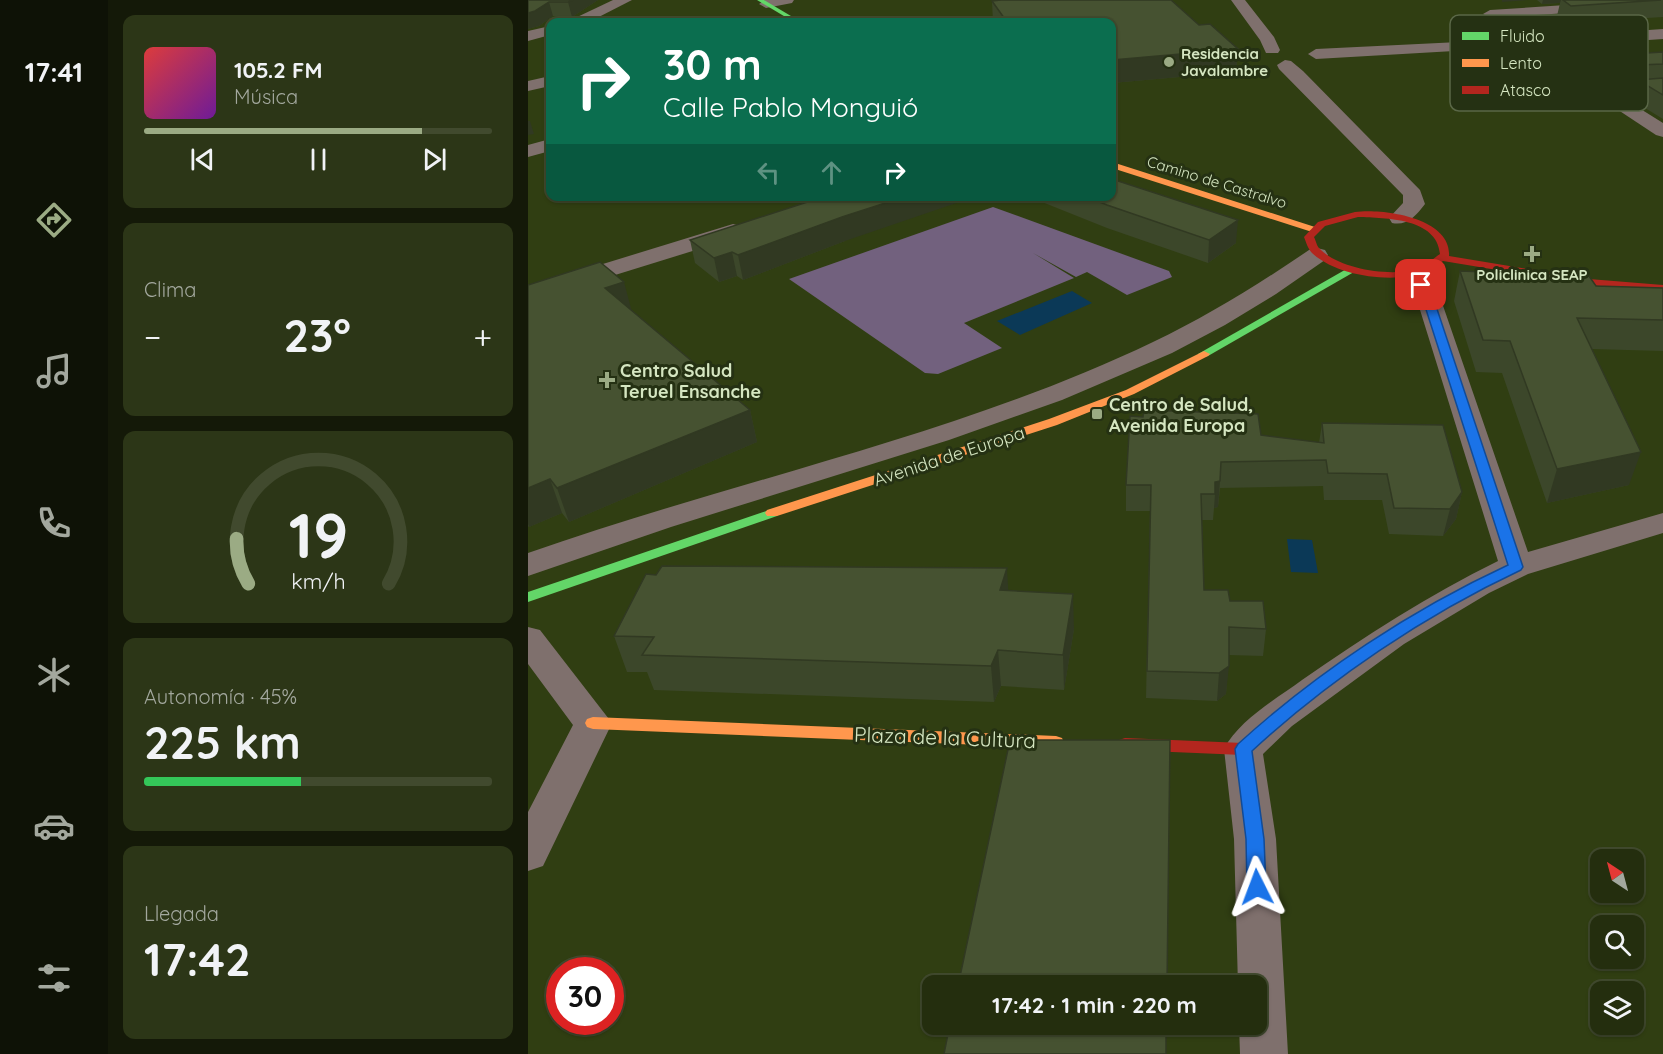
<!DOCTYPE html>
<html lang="es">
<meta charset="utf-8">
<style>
body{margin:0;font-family:Quicksand,sans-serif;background:#2c3617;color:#f1f3f6;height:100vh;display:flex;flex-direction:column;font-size:22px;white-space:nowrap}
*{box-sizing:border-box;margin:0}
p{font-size:20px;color:#a3a89e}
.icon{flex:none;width:33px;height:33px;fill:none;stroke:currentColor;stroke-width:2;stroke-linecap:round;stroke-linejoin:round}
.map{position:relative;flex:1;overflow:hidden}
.panel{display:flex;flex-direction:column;gap:15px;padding:15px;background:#141908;width:420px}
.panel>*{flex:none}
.banner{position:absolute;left:18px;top:18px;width:570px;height:183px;border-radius:12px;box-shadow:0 2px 4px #0004,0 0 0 2px #414a2e;background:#0b6e4f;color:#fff;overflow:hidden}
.needle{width:39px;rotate:324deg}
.controls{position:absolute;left:1062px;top:849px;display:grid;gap:12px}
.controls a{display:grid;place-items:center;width:54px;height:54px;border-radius:12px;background:#242e0e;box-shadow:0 2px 4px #0004,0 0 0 2px #414a2e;font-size:30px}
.speed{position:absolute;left:18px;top:957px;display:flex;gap:12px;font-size:30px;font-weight:700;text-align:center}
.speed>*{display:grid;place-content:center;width:78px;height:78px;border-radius:50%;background:#242e0e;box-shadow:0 2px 4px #0004,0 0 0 2px #414a2e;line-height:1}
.speed .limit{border:9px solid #d22;background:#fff;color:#111}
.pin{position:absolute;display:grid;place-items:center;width:51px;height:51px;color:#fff;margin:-26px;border-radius:12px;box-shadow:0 3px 9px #0006}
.me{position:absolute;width:66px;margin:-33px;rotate:357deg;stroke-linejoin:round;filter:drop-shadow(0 0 4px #0008)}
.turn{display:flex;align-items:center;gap:21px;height:126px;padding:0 18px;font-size:27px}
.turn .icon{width:78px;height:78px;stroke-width:2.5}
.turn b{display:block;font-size:42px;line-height:51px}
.lanes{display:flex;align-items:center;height:57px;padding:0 18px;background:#0003;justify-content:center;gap:30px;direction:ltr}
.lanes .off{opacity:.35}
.big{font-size:45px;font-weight:800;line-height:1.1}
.panel .widget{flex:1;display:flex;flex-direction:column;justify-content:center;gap:9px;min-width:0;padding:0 21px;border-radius:12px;background:#2c3617}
.panel .dial{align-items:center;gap:0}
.dial svg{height:156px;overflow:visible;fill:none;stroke:#414a2e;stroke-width:7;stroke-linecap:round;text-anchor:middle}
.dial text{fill:#f1f3f6;stroke:none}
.song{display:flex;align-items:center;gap:18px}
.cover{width:72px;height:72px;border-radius:9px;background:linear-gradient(135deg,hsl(0 70% 55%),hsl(280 70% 35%))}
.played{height:6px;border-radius:3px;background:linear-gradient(90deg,#9bab84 80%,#414a2e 80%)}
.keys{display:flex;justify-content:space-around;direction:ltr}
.heat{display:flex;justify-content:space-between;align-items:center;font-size:33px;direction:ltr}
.charge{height:9px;border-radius:4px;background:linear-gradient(90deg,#34c759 45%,#414a2e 0)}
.trip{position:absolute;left:394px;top:975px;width:345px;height:60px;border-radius:12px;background:#242e0e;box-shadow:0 2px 4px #0004,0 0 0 2px #414a2e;font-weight:800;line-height:60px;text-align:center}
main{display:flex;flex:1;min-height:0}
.tabs{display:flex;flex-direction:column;width:108px;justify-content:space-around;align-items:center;background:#0e1206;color:#a3a89e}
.tabs .icon{width:42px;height:42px}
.tabs .selected{color:#9bab84}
.tabs b{font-size:27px;color:#f1f3f6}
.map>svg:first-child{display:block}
</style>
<main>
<nav class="tabs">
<b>17:41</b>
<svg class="icon selected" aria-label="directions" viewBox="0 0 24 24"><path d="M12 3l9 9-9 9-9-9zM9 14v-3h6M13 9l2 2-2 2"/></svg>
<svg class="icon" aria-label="music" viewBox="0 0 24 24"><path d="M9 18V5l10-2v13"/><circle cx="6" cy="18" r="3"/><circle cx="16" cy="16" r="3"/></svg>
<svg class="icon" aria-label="phone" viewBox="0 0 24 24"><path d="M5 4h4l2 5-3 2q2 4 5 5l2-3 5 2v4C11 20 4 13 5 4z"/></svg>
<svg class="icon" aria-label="climate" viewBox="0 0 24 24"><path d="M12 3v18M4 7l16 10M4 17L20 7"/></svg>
<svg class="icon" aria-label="car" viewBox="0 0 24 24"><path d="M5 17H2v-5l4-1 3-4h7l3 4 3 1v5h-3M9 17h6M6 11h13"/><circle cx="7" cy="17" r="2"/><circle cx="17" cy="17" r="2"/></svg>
<svg class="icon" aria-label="filters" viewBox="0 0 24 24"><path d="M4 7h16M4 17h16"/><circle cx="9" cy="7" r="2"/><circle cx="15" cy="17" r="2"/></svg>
</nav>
<section class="panel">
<div class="widget">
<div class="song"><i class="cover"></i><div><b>105.2 FM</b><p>Música</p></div></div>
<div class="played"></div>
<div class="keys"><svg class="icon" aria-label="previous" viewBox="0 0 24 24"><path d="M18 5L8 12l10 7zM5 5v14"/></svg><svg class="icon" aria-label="pause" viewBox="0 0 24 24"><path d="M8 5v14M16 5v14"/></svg><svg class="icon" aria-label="next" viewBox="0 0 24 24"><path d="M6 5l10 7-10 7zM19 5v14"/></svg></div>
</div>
<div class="widget"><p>Clima</p>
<div class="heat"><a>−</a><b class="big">23°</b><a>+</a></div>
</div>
<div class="widget dial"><svg viewBox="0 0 100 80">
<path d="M14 69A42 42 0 1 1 86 69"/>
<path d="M14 69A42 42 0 0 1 8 46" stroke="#9bab84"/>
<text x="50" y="56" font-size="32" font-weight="700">19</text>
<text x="50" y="72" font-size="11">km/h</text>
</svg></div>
<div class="widget"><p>Autonomía · 45%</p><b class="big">225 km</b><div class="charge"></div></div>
<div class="widget"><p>Llegada</p><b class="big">17:42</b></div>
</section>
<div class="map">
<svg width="1135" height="1054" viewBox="0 0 1135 1054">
<rect width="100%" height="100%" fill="#303e12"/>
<polygon fill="#72617e" points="465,207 641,271 644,277 599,295 559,272 548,277 505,253 546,278 436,323 474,348 410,374 397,373 261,279"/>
<g fill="#0b3957">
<polygon points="544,291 564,303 492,335 469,321"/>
<polygon points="759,539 784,540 790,573 763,572"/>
</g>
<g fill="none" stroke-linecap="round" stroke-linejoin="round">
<g fill="#7f706d" fill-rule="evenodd">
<polygon points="85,0 104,0 61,22 42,22 45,19"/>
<polygon points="266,0 264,3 238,8 231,4 237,0"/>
<polygon points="703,0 717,0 746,37 752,50 750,53 738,53 732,40"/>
<polygon points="1114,0 1135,0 1135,7 962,18 955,14 962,10"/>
<polygon points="22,26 22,35 0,41 0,31"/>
<polygon points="1135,29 1135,39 1019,47 1011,42 1019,37"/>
<polygon points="972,40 978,42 980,45 978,48 788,59 780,54 788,49"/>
<polygon points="1010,45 1135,123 1135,137 1128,135 1004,53 1002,50 1004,47"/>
<path d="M757,60L763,61L775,71L892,190L897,204C888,216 879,226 864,223L861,218L875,203V195L751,69L749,65Z"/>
<polygon points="22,76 22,86 0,91 0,81"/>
<polygon points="22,139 22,151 0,157 0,145"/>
<polygon points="205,224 213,226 216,231 213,236 0,302 0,287"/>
<path d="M789,248L797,250L800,255L797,260L748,294L697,325L644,353L534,400L421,440L143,527L0,576V553C207,480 427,437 625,342C680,316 731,284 781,250Z"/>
<path d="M887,266L895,268L912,297L1000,552L1135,513V533L1000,574L961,593L876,644L764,726L735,754L748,839L760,1054H712L711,1024H729V986H710L706,839L696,749C711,720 748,699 774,680C837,636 901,595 970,561L888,297L875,273L879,268Z"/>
<polygon points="0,627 12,630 84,723 15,866 0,871 0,812 45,725 0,664"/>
</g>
<g fill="#63d668" fill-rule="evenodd">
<polygon points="229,0 236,0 273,22 266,22"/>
<polygon points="822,267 826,268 826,272 680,356 676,357 670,354"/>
<polygon points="244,509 249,510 251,513 249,516 0,602 0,592"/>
</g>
<g fill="#ff974d" fill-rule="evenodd">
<polygon points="584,162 787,227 789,229 781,231 584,168"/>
<polygon points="676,351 682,354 680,356 606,394 529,425 249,516 239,516 237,513 239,510 521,419 598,390"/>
<polygon points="65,717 528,736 534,738 536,742 534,746 528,748 65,729 59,727 57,723 59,719"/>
</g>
<g fill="#b3261e" fill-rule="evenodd">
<path d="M827,212C855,208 924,218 921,256L1061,279L1135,285V291L1061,285L915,261C909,265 903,271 896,273C864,283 810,277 784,253C780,249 778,242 776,237L790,222ZM830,217C858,218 909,218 912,254C906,258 900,264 893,267C869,279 810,269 792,249C789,247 788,241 786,237L797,226Z"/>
<polygon points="597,738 715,743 721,744 723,749 721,754 715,755 597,750 591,748 589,744 591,740"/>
</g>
</g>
<g fill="#3c472a">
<polygon points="0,0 70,0 44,17 25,16 11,26 0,29"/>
<polygon points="473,0 643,0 671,25 682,24 710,49 708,72 584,83 584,22 465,22 464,1"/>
<polygon points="1009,0 1135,0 1135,17 1039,23 1029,16 1032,3 1014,4"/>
<polygon points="1135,52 1135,119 1104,100 1108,85 1082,86 1065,75 1070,56"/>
<polygon points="499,196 584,196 708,243 680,263 579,228"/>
<polygon points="162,240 317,241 215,280 209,276 191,282 167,263"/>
<polygon points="932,271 1068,286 1135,288 1135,351 1064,349 1101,485 1019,503 974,373 948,372 926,301"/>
<polygon points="0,285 104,311 222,410 229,442 41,522 34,513 1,527 0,526"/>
<polygon points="794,423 934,492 928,519 915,536 861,534 854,500 796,500 795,486 692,488 690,507 686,508 685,520 674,520 676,590 702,601 738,629 735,656 701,655 698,694 689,701 618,698 622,511 598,511 598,485 733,435 791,443"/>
<polygon points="128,575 480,590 546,629 536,690 473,686 466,702 126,690 119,672 99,672 86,636"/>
</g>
<g fill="#313922">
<polygon points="45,0 70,0 44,17 40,2"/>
<polygon points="974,0 1001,0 974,2"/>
<polygon points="1015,0 1033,0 1032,3 1014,4"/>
<polygon points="21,2 25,16 11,26 0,29 0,13"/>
<polygon points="710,49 708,72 584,83 584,60"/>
<polygon points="0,121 2,121 6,134 0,135"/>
<polygon points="379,196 449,196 317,241 215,280 210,255 314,217"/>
<polygon points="710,220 708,243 680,263 681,240"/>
<polygon points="204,252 209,276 191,282 186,258"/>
<polygon points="96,282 104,312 77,288"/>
<polygon points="222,410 229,442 41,522 29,488"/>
<polygon points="1113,452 1101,485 1019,503 1029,469"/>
<polygon points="22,479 34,513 1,527 0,524 0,488"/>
<polygon points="692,481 690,507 686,508 687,494 687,482"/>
<polygon points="934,492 928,519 915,536 922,509"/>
<polygon points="479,568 481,603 472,590"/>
<polygon points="545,594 546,629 536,690 535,655"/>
<polygon points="470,650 473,686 466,702 463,666"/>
<polygon points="701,666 698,694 689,701 691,673"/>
</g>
<g fill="#465231" stroke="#313922" stroke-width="1.5">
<polygon points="0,0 45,0 40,2 21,2 7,11 0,13"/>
<polygon points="473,0 643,0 671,25 682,24 710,49 584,60 584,22 479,22 464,1"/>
<polygon points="1035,0 1133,0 1043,6"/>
<polygon points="1135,52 1135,64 1087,66 1070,56"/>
<polygon points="1135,78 1135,95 1110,80"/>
<polygon points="584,179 710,220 681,240 579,205 557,196 584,196"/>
<polygon points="298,196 379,196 314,217 210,255 204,252 186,258 162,240"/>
<polygon points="72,262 96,282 77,288 222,410 29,488 22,479 0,488 0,285"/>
<polygon points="932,271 1061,276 1068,286 1135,288 1135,320 1049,318 1113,452 1029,469 982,341 955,340"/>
<polygon points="616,410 730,414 733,435 796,443 794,423 915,425 934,492 922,509 866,508 859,474 800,473 798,460 693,462 692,481 687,482 687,494 673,494 676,590 700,590 702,601 735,601 738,629 701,627 701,666 691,673 619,671 623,485 598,485 602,416 615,417"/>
<polygon points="134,566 479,568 472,590 545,594 535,655 470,650 463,666 114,655 126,637 86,636 118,574 128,575"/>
<polygon points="482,740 642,740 639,986 430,986"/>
<polygon points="422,1024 638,1024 638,1054 416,1054"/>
</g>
<path fill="#1a73e8" stroke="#114b97" stroke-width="1.5" d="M893,282L897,283L905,297L995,567L993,570C897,615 802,679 724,751L736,839L738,887L735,893L729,895L722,893L719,887L718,839L707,749L710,744C789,672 883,610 980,565L894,297L888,285Z"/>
<g fill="#9bab84" stroke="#253113" stroke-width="2">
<circle cx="641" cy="62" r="6"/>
<path d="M1001 245h6v6h6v6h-6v6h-6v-6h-6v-6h6z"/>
<path d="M76 371h6v6h6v6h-6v6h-6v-6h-6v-6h6z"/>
<rect x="563" y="408" width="12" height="12" rx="3"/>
</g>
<g text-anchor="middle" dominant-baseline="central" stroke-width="6" stroke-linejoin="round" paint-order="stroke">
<g font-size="15" font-weight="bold" fill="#d5e6c1" stroke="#253113" text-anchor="start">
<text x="653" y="53">Residencia<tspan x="653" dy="17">Javalambre</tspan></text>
<text x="1004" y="274" text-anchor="middle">Policlinica SEAP</text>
</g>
<g font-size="15" fill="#d5e6c1" stroke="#253113">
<text transform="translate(689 182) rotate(17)">Camino de Castralvo</text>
</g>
<g font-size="18" font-weight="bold" fill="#d5e6c1" stroke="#253113" text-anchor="start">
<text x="92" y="370">Centro Salud<tspan x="92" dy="21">Teruel Ensanche</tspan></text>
<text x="581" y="404">Centro de Salud,<tspan x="581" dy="21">Avenida Europa</tspan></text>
</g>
<g font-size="18" fill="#d5e6c1" stroke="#253113">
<text transform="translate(421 456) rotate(-18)">Avenida de Europa</text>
</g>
<g font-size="21" fill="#d5e6c1" stroke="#253113">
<text transform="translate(417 737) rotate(2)">Plaza de la Cultura</text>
</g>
</g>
<rect x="922" y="15" width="198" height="96" rx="9" fill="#253113" stroke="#5a6747" stroke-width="1.5"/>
<rect x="934" y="32" width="27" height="8" fill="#63d668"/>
<rect x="934" y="59" width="27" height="8" fill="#ff974d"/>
<rect x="934" y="86" width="27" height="8" fill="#b3261e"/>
<g font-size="16" fill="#d5e6c1">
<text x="972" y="42">Fluido</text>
<text x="972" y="69">Lento</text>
<text x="972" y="96">Atasco</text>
</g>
</svg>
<div class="controls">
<a><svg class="needle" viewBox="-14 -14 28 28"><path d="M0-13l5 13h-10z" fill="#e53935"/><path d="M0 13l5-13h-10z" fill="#a3a89e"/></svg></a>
<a><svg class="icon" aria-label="search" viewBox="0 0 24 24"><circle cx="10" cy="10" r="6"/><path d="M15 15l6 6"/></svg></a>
<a><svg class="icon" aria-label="layers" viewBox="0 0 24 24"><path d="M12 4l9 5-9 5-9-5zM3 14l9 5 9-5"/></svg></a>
</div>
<div class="speed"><div class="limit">30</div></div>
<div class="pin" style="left:893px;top:285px;background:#d93025"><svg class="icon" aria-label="arrive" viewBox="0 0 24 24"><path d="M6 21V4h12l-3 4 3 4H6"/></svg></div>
<svg class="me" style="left:729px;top:887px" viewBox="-20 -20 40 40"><path d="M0-17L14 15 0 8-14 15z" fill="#1a73e8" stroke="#fff" stroke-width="4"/></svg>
<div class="trip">17:42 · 1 min · 220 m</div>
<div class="banner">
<div class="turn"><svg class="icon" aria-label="right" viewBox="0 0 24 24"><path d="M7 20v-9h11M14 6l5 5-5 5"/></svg><div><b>30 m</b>Calle Pablo Monguió</div></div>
<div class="lanes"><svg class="icon off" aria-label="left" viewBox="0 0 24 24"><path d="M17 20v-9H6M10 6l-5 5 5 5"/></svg><svg class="icon off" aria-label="ahead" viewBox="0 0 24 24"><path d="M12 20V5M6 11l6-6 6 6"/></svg><svg class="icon" aria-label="right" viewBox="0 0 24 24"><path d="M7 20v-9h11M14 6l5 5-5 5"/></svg></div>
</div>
</div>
</main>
